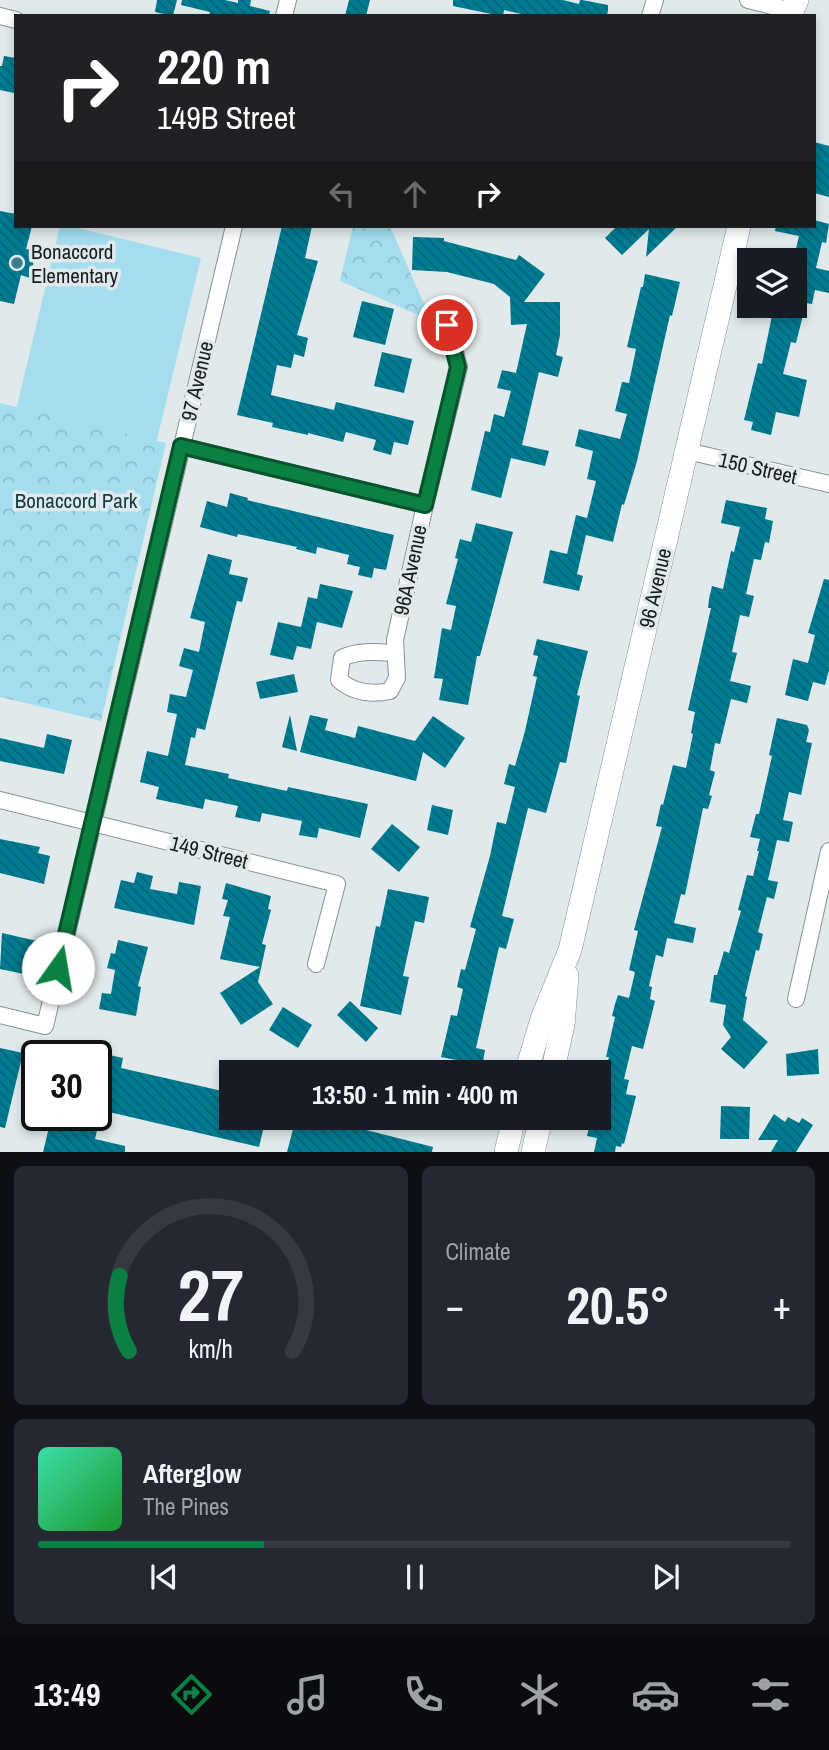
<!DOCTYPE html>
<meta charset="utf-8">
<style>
body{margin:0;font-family:"Archivo Narrow",sans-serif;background:#242831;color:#f1f3f6;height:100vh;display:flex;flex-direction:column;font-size:26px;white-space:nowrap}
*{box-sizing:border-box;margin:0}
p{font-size:23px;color:#9ea1a6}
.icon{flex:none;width:38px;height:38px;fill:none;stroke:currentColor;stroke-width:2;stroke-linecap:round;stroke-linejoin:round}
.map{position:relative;height:1152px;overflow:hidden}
.panel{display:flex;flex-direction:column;gap:14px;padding:14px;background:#0d0f14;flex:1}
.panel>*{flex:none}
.guide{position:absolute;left:14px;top:14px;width:802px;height:214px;border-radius:0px;box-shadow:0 4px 10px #0003;background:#202124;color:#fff;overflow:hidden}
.buttons{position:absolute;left:737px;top:248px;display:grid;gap:14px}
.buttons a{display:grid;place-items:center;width:70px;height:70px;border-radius:0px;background:#171b24;box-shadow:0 4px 10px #0003;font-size:35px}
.speed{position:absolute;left:21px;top:1040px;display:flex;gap:14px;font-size:35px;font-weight:700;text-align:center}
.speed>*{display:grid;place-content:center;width:91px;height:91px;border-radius:50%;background:#171b24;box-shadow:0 4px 10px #0003;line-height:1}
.speed .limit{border:4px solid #111;border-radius:10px;background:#fff;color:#111}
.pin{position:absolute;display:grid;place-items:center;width:60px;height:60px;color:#fff;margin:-30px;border:4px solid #fff;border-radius:50%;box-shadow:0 2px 7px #0007}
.me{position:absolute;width:77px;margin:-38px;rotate:13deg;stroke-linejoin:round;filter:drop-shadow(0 0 5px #0008)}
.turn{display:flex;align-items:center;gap:24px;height:147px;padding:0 28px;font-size:32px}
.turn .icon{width:91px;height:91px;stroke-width:2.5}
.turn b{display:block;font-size:49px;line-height:60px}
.lanes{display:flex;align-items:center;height:66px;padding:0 28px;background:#0003;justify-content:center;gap:35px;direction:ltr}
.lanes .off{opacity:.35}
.big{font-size:52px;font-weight:700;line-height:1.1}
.panel .card{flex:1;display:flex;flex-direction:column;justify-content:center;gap:10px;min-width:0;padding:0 24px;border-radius:10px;background:#242831}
.panel .dial{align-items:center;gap:0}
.dial svg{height:182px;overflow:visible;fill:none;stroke:#363941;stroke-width:7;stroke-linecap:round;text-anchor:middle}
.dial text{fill:#f1f3f6;stroke:none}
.song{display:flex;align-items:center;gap:21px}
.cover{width:84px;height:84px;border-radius:10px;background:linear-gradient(135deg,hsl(160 70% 55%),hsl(130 70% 35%))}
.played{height:7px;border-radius:4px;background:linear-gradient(90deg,#0b8043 30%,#363941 30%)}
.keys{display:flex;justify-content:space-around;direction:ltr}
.heat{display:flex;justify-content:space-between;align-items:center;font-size:38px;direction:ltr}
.panel .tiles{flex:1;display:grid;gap:14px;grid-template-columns:1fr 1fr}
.card:last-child{grid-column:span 2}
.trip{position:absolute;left:219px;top:1060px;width:392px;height:70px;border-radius:0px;background:#171b24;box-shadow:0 4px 10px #0003;font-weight:700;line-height:70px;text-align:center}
.menu{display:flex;height:112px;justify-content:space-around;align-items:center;background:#090b0e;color:#9ea1a6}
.menu .icon{width:49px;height:49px}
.menu .active{color:#0b8043}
.menu b{font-size:32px;color:#f1f3f6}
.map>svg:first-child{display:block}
</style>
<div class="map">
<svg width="829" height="1152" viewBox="0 0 829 1152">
<defs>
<pattern id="park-crowns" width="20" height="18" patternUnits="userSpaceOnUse" patternTransform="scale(1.75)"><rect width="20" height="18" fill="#a4deee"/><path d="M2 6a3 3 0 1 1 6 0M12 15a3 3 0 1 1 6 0" fill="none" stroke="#8dbecc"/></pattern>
<pattern id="building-back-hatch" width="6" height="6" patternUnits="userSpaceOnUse" patternTransform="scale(1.75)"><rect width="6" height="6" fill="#007c92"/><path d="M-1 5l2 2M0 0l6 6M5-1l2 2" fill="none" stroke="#026577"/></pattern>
</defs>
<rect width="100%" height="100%" fill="#e0eaec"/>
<polygon fill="#a4deee" points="60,226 69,226 201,258 145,489 5,456"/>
<g fill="url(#park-crowns)">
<polygon points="353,226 390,226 427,311 423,317 340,281"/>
<polygon points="0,403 166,443 101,721 0,697"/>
</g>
<g fill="url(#building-back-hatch)">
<polygon points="157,0 177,0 173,16 155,12"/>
<polygon points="182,0 225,0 238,3 238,0 251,0 250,6 270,11 269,16 209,16 210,12 181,5"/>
<polygon points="349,0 370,0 366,16 345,16"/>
<polygon points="453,0 563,0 579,4 580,0 582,0 608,5 608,10 607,16 530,16 504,10 503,16 501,16 453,6"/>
<polygon points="4,56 16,58 14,93 0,90 0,66 2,66"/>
<polygon points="814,142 829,146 829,197 814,193"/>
<polygon points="0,211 16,214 16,226 32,226 26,249 36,251 30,278 21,275 14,304 0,301"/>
<polygon points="814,220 829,224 826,243 822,242 816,268 829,271 829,293 815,290 812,304 806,303 796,343 791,342 783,374 807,380 799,417 776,412 771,435 751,430 753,422 744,420 758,363 762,364 773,311 794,314 794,261 793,261 799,236 775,231 776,226 814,226"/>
<polygon points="282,226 312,226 305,258 318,261 297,335 308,338 304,357 294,354 291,368 277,365 271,395 334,410 336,402 414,421 408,445 394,442 391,455 373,450 376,440 346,432 343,442 308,433 308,435 272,427 273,423 237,415"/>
<polygon points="617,226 678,226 646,257 649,229 622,255 605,238"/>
<polygon points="413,237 444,238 444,241 516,260 519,255 545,274 524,302 560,302 560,335 556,355 563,357 558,377 539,372 522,445 549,451 545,466 511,458 501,498 471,490 485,431 490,432 494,414 504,417 511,391 497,388 502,370 516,373 527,324 511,325 510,297 494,284 447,272 412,270"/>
<polygon points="645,274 680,282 672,316 670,315 637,461 624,505 622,504 613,542 586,535 577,574 583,576 579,591 543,583 550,550 567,554 576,515 587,518 596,481 587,479 593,451 575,446 579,429 620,439 627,414 615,411 622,382 629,383 636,349 627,347 641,287 643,287"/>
<polygon points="362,301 394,309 385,345 353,337"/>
<polygon points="382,352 412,359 404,393 374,386"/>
<polygon points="230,493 248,498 247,500 394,535 386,570 374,568 372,578 358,575 360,567 347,564 349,555 317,547 316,554 296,549 297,547 238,534 237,537 200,527 207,501 227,507"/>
<polygon points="726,500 767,508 765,519 773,521 769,543 765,542 761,560 754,559 746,594 754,596 749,617 740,615 732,652 737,653 730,681 751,686 747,703 731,699 720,744 715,743 710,770 715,772 709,795 712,796 708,809 703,808 685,895 681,894 674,923 696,928 693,943 667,938 663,957 656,955 649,986 652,987 650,999 655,1001 643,1049 632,1046 624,1079 629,1080 626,1094 636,1096 624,1144 622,1143 621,1147 616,1146 615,1152 594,1152 597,1138 587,1136 591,1118 598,1118 598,1099 609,1057 606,1057 615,1017 612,1016 615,1004 618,995 629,998 635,972 629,970 638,931 634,930 662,827 656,826 661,804 663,805 673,765 686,768 693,734 691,733 695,712 688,710 711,608 708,608 709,599 712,586 723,589 731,551 734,552 740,527 721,523"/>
<polygon points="476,523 513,532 480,656 477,656 468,705 439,700 443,679 434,678 442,628 451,630 456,606 446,604 458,559 455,558 460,539 471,542"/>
<polygon points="208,554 232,560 229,574 248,578 242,602 237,601 205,730 197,728 195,738 191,737 185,765 229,774 228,778 287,791 288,787 368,804 360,838 319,828 317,838 299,835 302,821 262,813 260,822 235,817 238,806 205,799 203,809 156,799 159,787 140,782 147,751 168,756 177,714 167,712 170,694 186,697 193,670 179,666 184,648 199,652 205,622 190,618"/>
<polygon points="824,579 829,580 829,670 825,685 813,682 808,701 785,695 793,659 808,663 815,635 808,633"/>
<polygon points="320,584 353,591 342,628 317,622 311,649 297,646 293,660 270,655 278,622 301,627 308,597 317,599"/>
<polygon points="537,639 588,651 577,695 580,696 566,763 560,762 546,813 528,808 502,916 514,919 506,949 499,947 476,1048 485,1050 481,1073 453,1073 456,1060 441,1057 451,1015 457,1016 463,989 457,987 461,969 465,970 476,929 470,927 490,856 497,822 506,824 515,787 504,784 509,764 515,766 525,731 537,677 533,676 538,656 533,655"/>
<polygon points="294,674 298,692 260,699 256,682"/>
<polygon points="290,715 297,751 282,747"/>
<polygon points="310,715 328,719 325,730 355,738 358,726 415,741 433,716 465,738 445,768 423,752 416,781 300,752"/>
<polygon points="777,718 807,725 809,730 806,742 812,743 801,795 789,792 783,820 793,822 789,842 777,840 768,880 778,882 774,899 767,897 758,932 763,934 759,951 756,950 745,996 747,997 743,1020 768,1042 744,1069 721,1049 731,1037 723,1025 726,1005 710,1002 714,975 717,975 724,951 729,953 741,911 738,910 747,875 753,876 759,851 757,851 760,839 750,837 756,814 759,814 772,756 769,755"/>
<polygon points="47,734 72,740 64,774 0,761 0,738 44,748"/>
<polygon points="432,805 453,810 448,835 427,830"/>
<polygon points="392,824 420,847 399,872 371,849"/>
<polygon points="0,839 40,847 38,853 50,856 44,884 0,873"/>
<polygon points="137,872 153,876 150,889 177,894 179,882 201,886 194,925 114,908 121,880 134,883"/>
<polygon points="226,883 271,896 268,909 271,910 262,944 266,945 258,982 273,1004 241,1025 220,993 260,967 220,959 230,917 223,916 228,900 222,899"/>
<polygon points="388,889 429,897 424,923 415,921 403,976 409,977 401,1015 360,1006 376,926 380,927"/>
<polygon points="2,933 37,941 29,975 0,969"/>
<polygon points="118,940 148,947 138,986 141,987 136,1016 99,1009 102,993 111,994 115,970 107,968 111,953 115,954"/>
<polygon points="350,1001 378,1028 366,1042 337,1015"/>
<polygon points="283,1007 312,1025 298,1048 269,1030"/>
<polygon points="0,1048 23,1053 5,1128 0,1127"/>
<polygon points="818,1049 819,1074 787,1076 786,1054"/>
<polygon points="96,1052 123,1058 121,1068 231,1093 231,1118 266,1118 259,1147 96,1109"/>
<polygon points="721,1106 750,1107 749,1139 720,1139"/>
<polygon points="774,1114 785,1122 788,1117 799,1123 802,1118 813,1125 796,1152 771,1152 778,1140 758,1140"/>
<polygon points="52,1115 98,1126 95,1139 125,1146 125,1152 43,1152"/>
<polygon points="296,1118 319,1118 433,1147 432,1152 287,1152"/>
</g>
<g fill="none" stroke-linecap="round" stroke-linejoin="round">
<defs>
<g id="street">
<polyline points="748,0 792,11"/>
<polyline points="0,16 16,20"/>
<polyline points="284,16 288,0"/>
<polyline points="650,16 655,0"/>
<polyline points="181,446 425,505"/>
<polyline points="687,451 829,484"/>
<path d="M395,653C377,652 359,650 342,658L339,680C354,693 371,695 390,691L397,678L395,640L425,505L459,367L448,325"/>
<polyline points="0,800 337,884 316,964"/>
<polyline points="796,999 829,851"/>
<polyline points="0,1015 45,1026 234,226"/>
</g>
<g id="secondary">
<polyline points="790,16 797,0"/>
<polyline points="526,1073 542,1019 570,950 739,226"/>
<polyline points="552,1073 563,1025 567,976"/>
<polyline points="506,1152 514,1118"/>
<polyline points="533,1152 541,1118"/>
</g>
</defs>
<use href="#street" stroke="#899295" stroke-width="18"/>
<use href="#secondary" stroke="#899295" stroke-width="24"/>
<use href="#street" stroke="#fff" stroke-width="16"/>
<use href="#secondary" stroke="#fff" stroke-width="23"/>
</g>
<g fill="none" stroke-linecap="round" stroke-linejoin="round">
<defs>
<polyline id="route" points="58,968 181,446 425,505 458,367 447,325"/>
</defs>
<use href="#route" stroke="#07532c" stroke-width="18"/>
<use href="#route" stroke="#0b8043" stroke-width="12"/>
</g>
<circle fill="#3c7f8f" stroke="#e0eaec" stroke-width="2.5" cx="17" cy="263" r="7"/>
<g text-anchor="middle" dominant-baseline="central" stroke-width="7" stroke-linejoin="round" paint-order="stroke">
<g font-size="21" fill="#191d1e" stroke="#e0eaec" text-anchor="start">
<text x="31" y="251">Bonaccord<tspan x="31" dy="24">Elementary</tspan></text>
</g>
<g font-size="21" fill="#191d1e" stroke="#e0eaec">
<text transform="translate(197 381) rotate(-77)">97 Avenue</text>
<text transform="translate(758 468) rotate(13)">150 Street</text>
<text transform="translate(410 570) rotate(-78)">96A Avenue</text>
<text transform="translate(655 588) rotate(-77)">96 Avenue</text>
<text transform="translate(209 852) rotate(14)">149 Street</text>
</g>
<g font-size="21" fill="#0d3a44" stroke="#e0eaec">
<text x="76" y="500">Bonaccord Park</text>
</g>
</g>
</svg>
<div class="buttons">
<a><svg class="icon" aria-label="layers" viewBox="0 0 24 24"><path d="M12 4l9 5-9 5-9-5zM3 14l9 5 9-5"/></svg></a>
</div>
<div class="speed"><div class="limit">30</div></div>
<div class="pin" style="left:447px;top:325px;background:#d93025"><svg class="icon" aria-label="arrive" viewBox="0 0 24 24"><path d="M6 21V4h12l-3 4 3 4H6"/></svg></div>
<svg class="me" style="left:58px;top:968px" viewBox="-20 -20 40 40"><circle r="19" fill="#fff"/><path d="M0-13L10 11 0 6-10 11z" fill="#0b8043"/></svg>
<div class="trip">13:50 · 1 min · 400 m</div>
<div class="guide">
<div class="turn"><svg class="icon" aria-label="right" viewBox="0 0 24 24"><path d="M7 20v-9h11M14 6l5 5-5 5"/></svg><div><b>220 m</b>149B Street</div></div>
<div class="lanes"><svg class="icon off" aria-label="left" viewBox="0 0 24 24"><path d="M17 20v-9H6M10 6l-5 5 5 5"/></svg><svg class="icon off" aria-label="ahead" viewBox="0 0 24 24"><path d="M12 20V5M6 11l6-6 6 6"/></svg><svg class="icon" aria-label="right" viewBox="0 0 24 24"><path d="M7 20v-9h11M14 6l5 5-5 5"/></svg></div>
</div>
</div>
<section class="panel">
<div class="tiles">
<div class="card dial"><svg viewBox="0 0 100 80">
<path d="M14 69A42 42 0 1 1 86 69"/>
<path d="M14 69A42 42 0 0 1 10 36" stroke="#0b8043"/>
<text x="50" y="56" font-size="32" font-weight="700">27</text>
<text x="50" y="72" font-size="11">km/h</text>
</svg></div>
<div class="card"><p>Climate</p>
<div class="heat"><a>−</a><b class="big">20.5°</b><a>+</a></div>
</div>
<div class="card">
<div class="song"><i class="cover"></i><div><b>Afterglow</b><p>The Pines</p></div></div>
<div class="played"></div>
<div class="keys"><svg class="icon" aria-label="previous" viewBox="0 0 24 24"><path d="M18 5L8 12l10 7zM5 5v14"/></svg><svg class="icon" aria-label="pause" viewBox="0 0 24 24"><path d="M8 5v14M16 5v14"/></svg><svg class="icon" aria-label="next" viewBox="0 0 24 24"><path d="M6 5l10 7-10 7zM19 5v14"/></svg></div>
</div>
</div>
</section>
<nav class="menu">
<b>13:49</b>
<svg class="icon active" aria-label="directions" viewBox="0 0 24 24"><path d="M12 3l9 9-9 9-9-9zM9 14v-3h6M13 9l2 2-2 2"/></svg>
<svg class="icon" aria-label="music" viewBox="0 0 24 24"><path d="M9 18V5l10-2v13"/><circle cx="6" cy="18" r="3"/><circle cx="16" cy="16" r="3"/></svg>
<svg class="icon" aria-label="phone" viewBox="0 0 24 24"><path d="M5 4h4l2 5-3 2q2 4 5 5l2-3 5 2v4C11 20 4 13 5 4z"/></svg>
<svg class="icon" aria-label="climate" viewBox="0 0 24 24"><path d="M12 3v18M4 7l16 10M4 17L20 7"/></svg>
<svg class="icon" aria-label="car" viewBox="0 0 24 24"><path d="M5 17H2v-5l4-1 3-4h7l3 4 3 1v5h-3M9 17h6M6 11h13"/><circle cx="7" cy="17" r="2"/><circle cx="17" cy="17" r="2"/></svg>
<svg class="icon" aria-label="filters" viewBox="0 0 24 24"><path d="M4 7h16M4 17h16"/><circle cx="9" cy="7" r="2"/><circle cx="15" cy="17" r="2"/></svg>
</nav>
